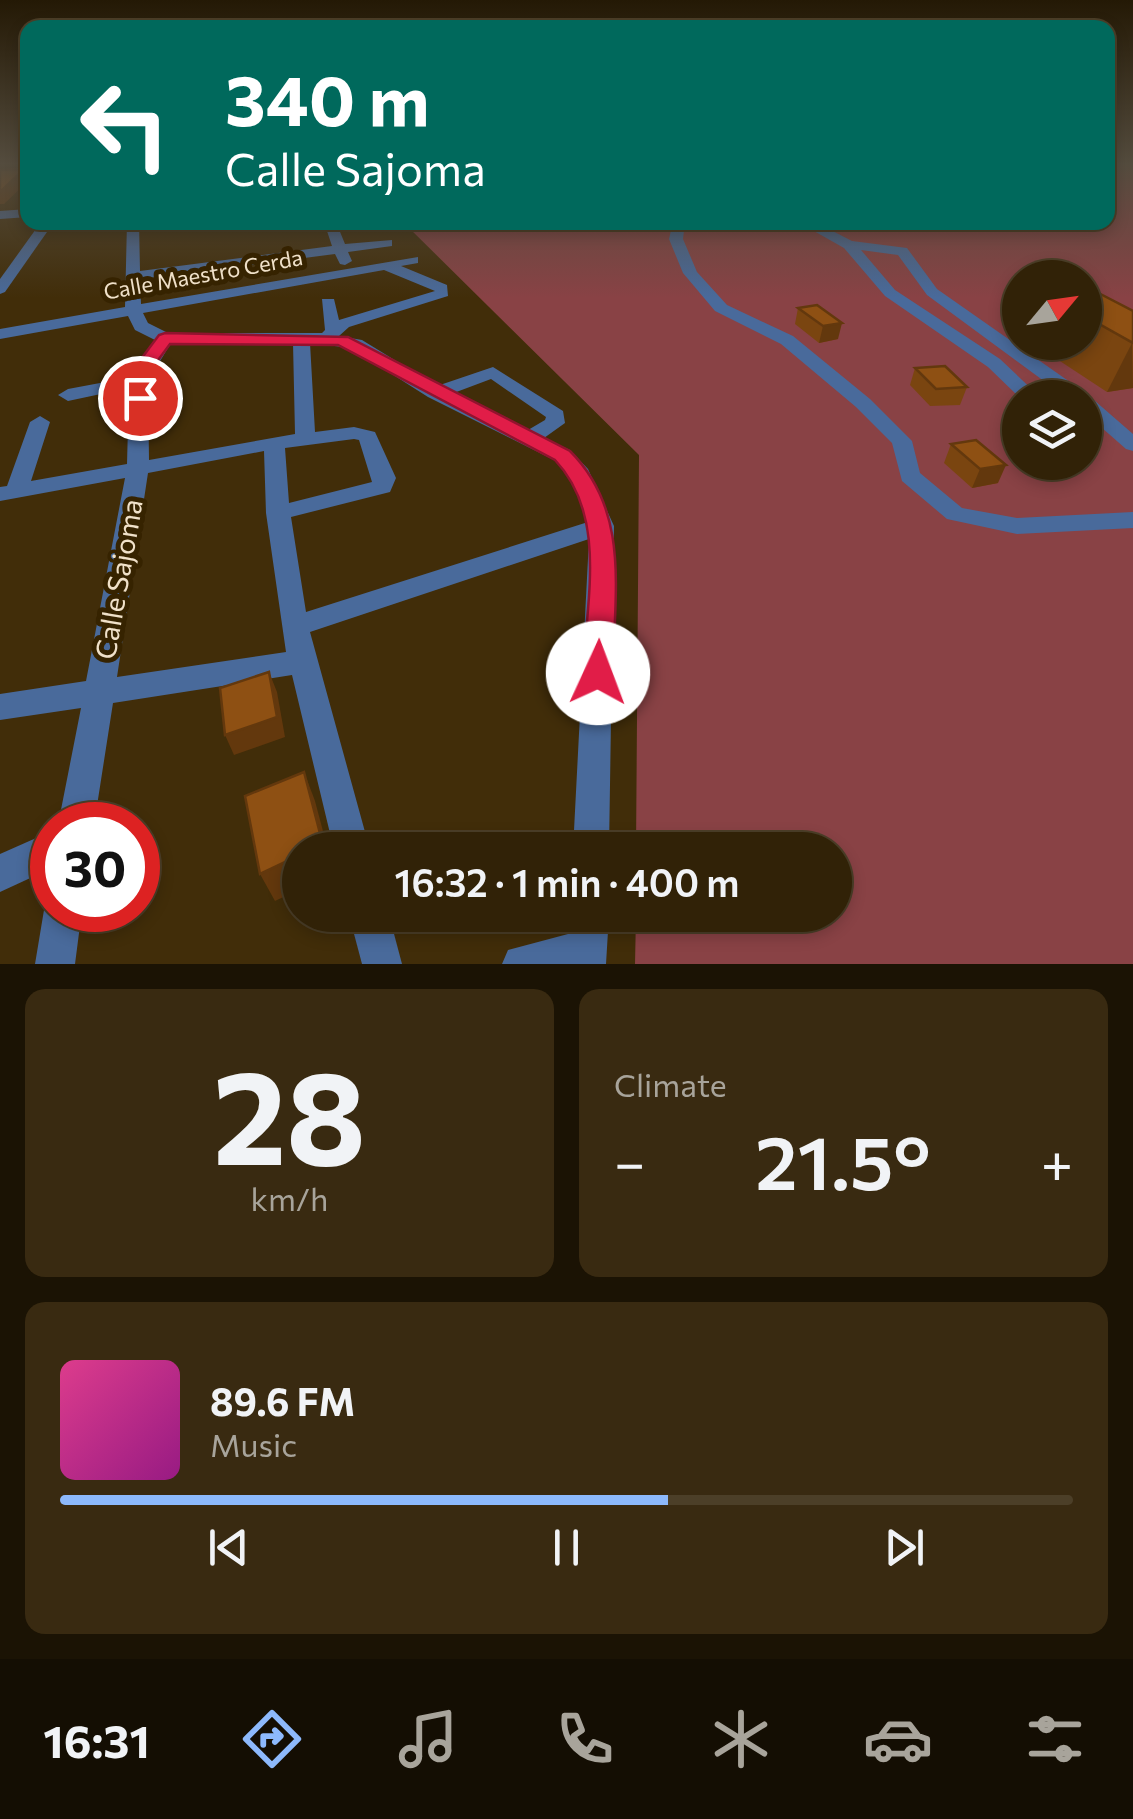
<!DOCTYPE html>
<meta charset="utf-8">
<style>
body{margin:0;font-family:Commissioner,sans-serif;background:#392a11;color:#f1f3f6;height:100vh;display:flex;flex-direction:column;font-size:38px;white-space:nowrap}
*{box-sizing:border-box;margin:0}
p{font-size:32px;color:#a8a49b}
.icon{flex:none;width:55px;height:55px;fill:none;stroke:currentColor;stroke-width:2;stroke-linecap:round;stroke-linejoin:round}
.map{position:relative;height:964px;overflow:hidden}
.details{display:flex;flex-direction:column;gap:25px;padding:25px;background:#1b1304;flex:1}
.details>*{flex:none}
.guide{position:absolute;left:20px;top:20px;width:1095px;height:210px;border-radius:20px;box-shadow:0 5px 15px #0003,0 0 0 2px #4c3f28;background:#00695c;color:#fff;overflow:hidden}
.needle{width:65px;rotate:61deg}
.tools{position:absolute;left:1002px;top:260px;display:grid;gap:20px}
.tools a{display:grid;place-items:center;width:100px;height:100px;border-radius:50%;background:#312207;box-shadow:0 5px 15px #0003,0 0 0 2px #4c3f28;font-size:50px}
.speed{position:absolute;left:30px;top:802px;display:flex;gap:20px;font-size:50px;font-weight:700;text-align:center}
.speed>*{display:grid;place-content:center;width:130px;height:130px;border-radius:50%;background:#312207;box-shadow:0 5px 15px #0003,0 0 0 2px #4c3f28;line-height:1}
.speed .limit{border:15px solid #d22;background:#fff;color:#111}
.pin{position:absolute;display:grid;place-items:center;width:85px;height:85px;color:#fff;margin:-42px;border:5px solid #fff;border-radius:50%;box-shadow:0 2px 10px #0007}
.me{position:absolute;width:110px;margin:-55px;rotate:2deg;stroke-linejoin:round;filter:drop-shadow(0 0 8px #0008)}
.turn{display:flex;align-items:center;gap:35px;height:210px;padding:0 40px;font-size:45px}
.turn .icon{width:130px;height:130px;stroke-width:2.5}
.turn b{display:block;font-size:70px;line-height:85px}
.big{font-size:75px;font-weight:600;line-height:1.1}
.details .widget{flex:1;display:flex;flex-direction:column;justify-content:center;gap:15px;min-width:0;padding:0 35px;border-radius:20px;background:#392a11}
.details .dial{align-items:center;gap:0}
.dial b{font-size:130px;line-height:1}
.song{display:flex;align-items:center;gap:30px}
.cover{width:120px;height:120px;border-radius:15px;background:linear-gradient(135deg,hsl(330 70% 55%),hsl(310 70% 35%))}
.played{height:10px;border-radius:5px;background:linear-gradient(90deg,#8db9fc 60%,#4c3f28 60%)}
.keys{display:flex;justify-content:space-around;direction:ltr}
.heat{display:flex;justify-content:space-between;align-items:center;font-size:55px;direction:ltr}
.details .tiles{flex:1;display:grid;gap:25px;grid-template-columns:1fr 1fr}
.widget:last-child{grid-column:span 2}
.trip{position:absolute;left:282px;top:832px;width:570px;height:100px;border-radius:50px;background:#312207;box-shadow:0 5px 15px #0003,0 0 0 2px #4c3f28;font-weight:600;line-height:100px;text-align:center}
.dock{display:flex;height:160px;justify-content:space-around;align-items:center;background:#140e03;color:#a8a49b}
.dock .icon{width:70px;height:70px}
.dock .current{color:#8db9fc}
.dock b{font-size:45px;color:#f1f3f6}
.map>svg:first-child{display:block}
</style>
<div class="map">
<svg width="1133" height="964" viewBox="0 0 1133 964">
<rect width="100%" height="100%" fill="#412d09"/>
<path fill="#894245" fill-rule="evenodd" d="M1108,163H1133V964H635L636,915H835V850H636L639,455L404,223L1108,222ZM1020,278H1085V342H1020ZM1020,398H1085V462H1020Z"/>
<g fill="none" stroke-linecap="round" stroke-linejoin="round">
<g fill="#496a9b" fill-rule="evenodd">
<polygon points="28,209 28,217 0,219 0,211"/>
<polygon points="41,222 54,222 5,292 0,294 0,279"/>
<path d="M127,222H139L140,271L332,246L324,222H336L345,244L392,240V246L348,252L352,261L345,265L340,264L335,254L140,279L141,304L418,257V263L401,266L447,285L448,296L349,327L339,336L362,340L437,386L493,367L563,411L565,423L544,438L570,450L588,469L614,526L609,850H573L589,539L310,632L370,850H334L292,675L113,703L94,825H58L81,708L0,720V694L86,681L125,478L0,501V487L7,486L30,422L40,416L50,422L31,481L127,464L129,388L68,401L58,395L68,389L132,377L155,340L135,330L128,316L0,339V329L125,307ZM384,270L435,291L339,320L334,299H322L325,330L322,333H168L148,323L143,313ZM171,343H293L295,434L149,460L148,381ZM310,343L351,348L428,397L554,460L570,476L588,522L306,612L291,517L390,492L396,478L375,432L354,427L315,432ZM491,379L546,417L545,420L528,430L451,394ZM354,439L359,440L372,482L289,503L285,448ZM264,451L266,513L286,652L117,677L148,473Z"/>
<polygon points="673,222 685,222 683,239 697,272 727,305 793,336 870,399 912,441 920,473 962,508 1017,518 1133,512 1133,528 1017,534 947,519 902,481 892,443 856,407 781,344 715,311 683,273 669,239"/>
<polygon points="798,222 815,222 852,241 907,248 937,289 1087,394 1133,434 1133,451 1126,449 1085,413 1085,398 1067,398 927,295 898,255 861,250 895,290 1000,359 1041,398 1020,398 988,367 885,296 844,248"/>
<polygon points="52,831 52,868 0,892 0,854"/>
<polygon points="52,895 52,910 82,910 75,964 35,964 44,910"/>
<polygon points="349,915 389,915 402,964 362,964"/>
<polygon points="569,915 609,915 606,964 502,964 508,950 568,934"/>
</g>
</g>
<g fill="#7a4510">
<polygon points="1085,286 1133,311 1133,388 1107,392 1031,342 1085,342"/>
<polygon points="798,308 838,339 819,343 795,324"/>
<polygon points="915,368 967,387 960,405 930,406 910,385"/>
<polygon points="951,444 998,483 972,488 944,463"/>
</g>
<g fill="#63380d">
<polygon points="22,171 27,182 4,204 0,204 0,192"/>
<polygon points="842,323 838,339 819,343 823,326"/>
<polygon points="1132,343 1133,388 1107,392"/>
<polygon points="1006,465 998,483 972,488 980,469"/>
<polygon points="269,672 277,692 285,737 234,755 225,735"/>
<polygon points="304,772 315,801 328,850 312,850"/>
<polygon points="300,855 300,889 275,901 260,874"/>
</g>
<g fill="#8e5013" stroke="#63380d" stroke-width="2.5">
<polygon points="26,163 28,163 28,171 22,171 0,192 0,170 24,169"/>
<polygon points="1085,286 1133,311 1133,343 1085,316"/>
<polygon points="817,305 842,323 823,326 798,308"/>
<polygon points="945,366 967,387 936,389 915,368"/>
<polygon points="976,440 1006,465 980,469 951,444"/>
<polygon points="269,672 277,717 225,735 220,688"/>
<polygon points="304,772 323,845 312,850 300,850 300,855 260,874 245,796"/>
</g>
<linearGradient id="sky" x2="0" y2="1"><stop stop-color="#241905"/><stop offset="0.55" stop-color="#544c3e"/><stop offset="1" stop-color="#544c3e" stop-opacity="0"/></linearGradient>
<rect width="1133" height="298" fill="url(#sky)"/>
<path fill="#e11d48" stroke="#92132f" stroke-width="2.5" d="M165,333L348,337L570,451C631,512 614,593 613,673L609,681L598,685L588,681L583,673C586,602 608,516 555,460L338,345L170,344L153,367L149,398L133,402L135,367L159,335Z"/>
<g text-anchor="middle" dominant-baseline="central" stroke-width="10" stroke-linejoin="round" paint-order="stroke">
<g font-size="22" fill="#f0e1c9" stroke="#362300">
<text transform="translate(203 274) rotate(-10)">Calle Maestro Cerda</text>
</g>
<g font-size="28" fill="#f0e1c9" stroke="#362300">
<text transform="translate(118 579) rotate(-80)">Calle Sajoma</text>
</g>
</g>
</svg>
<div class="tools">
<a><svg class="needle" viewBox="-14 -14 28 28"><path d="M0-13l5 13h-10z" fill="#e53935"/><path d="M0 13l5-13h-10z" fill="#a8a49b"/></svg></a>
<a><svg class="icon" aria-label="layers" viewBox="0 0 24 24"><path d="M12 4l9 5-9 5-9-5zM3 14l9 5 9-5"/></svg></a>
</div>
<div class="speed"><div class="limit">30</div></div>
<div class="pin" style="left:140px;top:398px;background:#d93025"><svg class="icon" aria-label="arrive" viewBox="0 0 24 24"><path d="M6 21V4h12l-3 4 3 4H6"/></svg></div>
<svg class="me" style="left:598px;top:673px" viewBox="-20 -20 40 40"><circle r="19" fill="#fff"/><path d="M0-13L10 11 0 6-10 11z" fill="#e11d48"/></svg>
<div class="trip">16:32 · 1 min · 400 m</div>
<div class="guide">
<div class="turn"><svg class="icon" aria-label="left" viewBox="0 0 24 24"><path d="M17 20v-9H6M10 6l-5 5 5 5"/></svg><div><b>340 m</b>Calle Sajoma</div></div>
</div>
</div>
<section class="details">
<div class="tiles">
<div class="widget dial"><b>28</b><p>km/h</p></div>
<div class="widget"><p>Climate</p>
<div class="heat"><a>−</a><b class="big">21.5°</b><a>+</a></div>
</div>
<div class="widget">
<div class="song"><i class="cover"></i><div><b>89.6 FM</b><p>Music</p></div></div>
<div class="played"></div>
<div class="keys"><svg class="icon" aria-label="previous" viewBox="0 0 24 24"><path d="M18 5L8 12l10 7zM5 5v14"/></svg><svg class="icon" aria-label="pause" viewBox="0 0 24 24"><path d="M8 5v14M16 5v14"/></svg><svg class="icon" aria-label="next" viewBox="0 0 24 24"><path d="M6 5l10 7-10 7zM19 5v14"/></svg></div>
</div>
</div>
</section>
<nav class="dock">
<b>16:31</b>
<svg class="icon current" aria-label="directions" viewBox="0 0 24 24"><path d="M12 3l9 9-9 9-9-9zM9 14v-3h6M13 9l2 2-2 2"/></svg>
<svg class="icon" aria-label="music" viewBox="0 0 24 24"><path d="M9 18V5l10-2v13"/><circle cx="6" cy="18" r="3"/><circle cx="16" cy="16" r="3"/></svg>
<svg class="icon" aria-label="phone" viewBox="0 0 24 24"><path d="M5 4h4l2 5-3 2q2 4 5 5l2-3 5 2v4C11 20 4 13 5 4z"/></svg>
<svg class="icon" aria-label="climate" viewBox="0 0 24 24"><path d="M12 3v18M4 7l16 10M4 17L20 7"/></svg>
<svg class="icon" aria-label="car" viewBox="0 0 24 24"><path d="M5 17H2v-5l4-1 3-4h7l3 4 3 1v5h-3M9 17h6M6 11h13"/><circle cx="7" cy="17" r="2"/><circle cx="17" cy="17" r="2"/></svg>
<svg class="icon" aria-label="filters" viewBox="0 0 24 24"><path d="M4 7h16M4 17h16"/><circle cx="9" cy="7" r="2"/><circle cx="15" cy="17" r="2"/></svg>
</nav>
